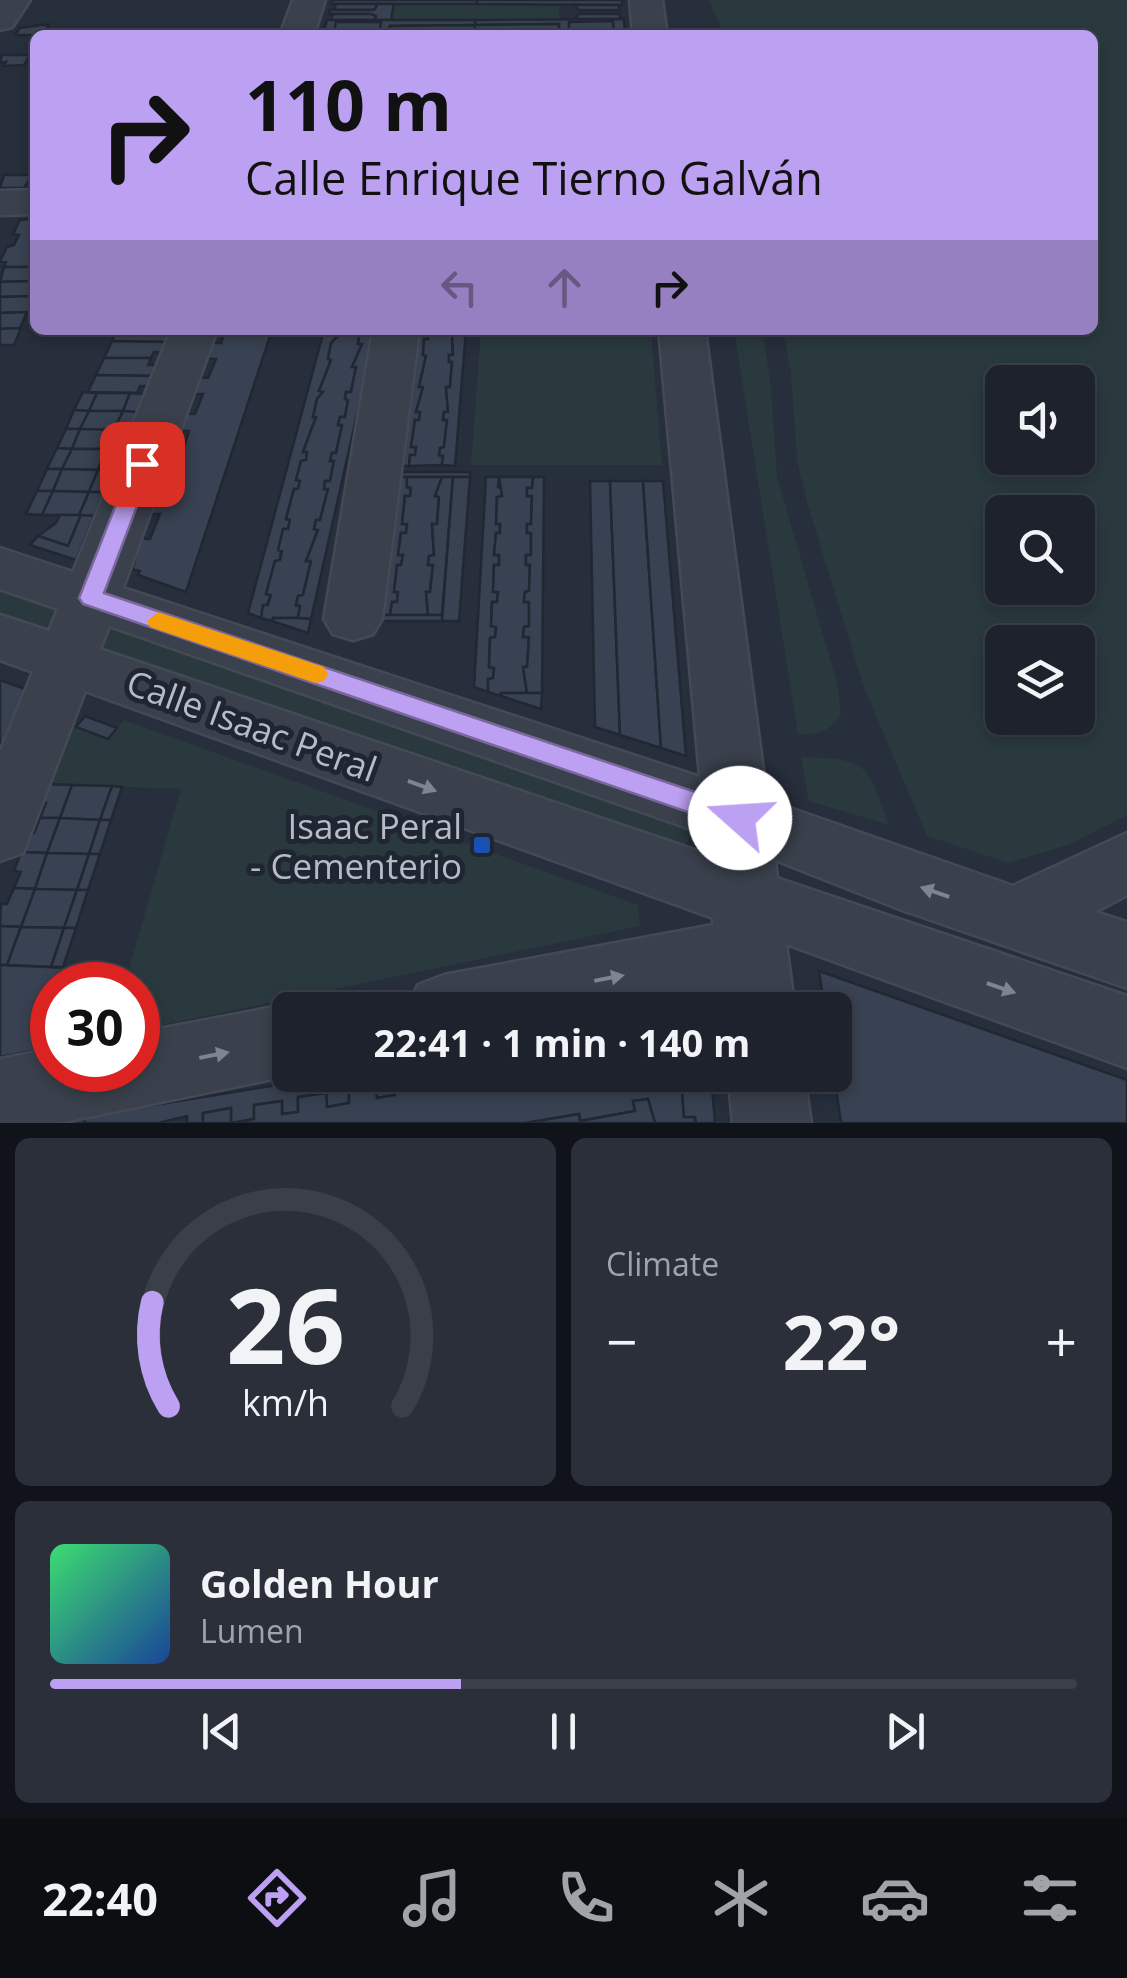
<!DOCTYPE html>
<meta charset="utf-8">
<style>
body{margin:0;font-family:"Open Sans",sans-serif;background:#2a2f39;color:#f1f3f6;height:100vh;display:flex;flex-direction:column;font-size:38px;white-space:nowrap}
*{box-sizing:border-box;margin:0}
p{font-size:32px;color:#a0a4aa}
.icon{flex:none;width:55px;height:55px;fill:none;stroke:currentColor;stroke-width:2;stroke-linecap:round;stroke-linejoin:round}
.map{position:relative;height:1123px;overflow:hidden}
.side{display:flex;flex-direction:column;gap:15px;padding:15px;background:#101319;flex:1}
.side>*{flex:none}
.hud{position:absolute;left:30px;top:30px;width:1068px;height:305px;border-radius:15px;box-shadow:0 5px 15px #0003,0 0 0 2px #3b3f49;background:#bca0f2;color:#111;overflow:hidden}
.buttons{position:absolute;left:985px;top:365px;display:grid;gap:20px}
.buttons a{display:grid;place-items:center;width:110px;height:110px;border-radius:15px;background:#1d222d;box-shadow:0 5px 15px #0003,0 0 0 2px #3b3f49;font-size:50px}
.speed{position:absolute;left:30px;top:962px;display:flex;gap:20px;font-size:50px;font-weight:700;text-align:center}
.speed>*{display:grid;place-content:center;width:130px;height:130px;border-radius:50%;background:#1d222d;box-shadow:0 5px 15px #0003,0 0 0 2px #3b3f49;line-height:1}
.speed .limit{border:15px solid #d22;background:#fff;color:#111}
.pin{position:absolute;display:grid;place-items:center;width:85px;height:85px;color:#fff;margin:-42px;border-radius:20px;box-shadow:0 5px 15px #0006}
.me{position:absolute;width:110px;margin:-55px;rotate:289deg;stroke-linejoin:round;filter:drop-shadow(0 0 8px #0008)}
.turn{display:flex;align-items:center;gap:35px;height:210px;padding:0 50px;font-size:45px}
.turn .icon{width:130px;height:130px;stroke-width:2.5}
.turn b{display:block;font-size:70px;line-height:85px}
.lanes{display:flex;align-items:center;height:95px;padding:0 50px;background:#0003;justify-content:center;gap:50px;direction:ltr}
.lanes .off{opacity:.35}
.big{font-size:75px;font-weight:700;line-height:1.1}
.side .tile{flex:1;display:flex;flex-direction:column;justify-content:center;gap:15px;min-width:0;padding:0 35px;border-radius:15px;background:#2a2f39}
.side .dial{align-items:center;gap:0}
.dial svg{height:260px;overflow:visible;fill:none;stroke:#3b3f49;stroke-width:7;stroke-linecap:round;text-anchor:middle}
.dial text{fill:#f1f3f6;stroke:none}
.song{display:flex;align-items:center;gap:30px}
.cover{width:120px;height:120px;border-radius:15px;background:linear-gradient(135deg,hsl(140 70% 55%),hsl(220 70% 35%))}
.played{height:10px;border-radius:5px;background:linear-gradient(90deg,#bca0f2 40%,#3b3f49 40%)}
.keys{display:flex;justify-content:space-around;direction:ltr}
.heat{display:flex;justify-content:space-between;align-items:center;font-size:55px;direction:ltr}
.side .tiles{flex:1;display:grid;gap:15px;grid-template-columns:1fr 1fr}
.tile:last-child{grid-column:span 2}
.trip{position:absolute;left:272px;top:992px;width:580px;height:100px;border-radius:15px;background:#1d222d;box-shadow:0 5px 15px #0003,0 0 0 2px #3b3f49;font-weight:700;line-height:100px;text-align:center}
.tab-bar{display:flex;height:160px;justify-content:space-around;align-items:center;background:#0c0e12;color:#a0a4aa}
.tab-bar .icon{width:70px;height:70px}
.tab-bar .on{color:#bca0f2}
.tab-bar b{font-size:45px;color:#f1f3f6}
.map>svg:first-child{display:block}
</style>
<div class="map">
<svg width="1127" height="1123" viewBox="0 0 1127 1123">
<rect width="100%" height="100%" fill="#272e3c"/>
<g fill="#29393d" fill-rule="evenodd">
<path d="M709,0H1127V815L1071,844L1008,863L927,836L863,685L807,502L797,461L791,374L783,330H1092V35H724ZM1002,382H1078V458H1002ZM1002,512H1078V588H1002ZM1002,642H1078V718H1002Z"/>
<polygon points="394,4 559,4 559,19 391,20"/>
<polygon points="481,330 651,330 662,465 471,465"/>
<path d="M734,330H763L771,388L777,476L838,687L841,715C830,732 817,734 798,735Z"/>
<polygon points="0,578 62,602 50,629 0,626"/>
<polygon points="118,623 690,824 690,837 684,847 103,662 94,638"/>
<polygon points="124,720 638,905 640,926 138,1030 138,985 124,985 181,789 46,784 68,725 108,739"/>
<path d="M801,757C870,759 866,763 889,825L809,801Z"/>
</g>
<g fill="#394252" stroke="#212833" stroke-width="2.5">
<polygon points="333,0 477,0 477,4 332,4"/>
<polygon points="477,0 622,0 622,5 477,4"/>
<polygon points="336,4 378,4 374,10 334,10"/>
<polygon points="378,4 394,4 391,20 375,20 371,14 329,14 330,10 374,10"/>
<polygon points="575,5 619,5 619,10 578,10"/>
<polygon points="333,14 371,14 376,16 375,20 331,20"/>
<polygon points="579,14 620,14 620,19 575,19"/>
<polygon points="624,19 625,35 474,35 559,32 559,24 475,25 475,20"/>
<polygon points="327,20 475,20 475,25 390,26 389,32 474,32 474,35 323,35"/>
<polygon points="613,21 614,35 569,35 569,22"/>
<polygon points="336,22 381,22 379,35 333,35"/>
<polygon points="559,24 559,32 474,32 475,25"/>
<polygon points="41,25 49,25 43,35 15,35 20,28"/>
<polygon points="475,25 474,32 389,32 390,26"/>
<polygon points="2,55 30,55 24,65 4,66 6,62 0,63"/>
<polygon points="4,175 32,175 24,188 0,188"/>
<polygon points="29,214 35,214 35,267 4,267 6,262 0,261 7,247 14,245 19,235 13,234 20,220 27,219"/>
<polygon points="4,267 35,267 35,281 0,282"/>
<polygon points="35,281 35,296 0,297 0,282"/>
<polygon points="35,296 28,312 0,313 0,297"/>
<polygon points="27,312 20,328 0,329 0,313"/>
<polygon points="21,328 14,345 0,345 0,329"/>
<polygon points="117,330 163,330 170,331 166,342 112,341"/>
<polygon points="226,330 272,330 186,592 138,575 140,571 132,569 135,560 130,561 137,538 150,539 160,514 146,514 154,494 166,494 175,471 162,471 169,453 182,453 189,431 177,431 183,414 195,414 203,394 191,394 197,377 208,378 214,364 216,359 204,358 209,343 221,343"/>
<polygon points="324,330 335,330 334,336 337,337 331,343 328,359 331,360 319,391 323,392 317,399 313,417 316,417 303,452 307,452 306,460 301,461 296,480 300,481 298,489 294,489 286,519 290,520 288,529 283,529 280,560 275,561 266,594 271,595 261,618 248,613"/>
<polygon points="335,330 365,330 359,337 358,344 362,344 352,367 356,367 351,392 346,392 345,399 348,400 345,417 340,417 338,425 342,425 336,453 332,453 330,461 334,461 330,481 325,481 324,489 328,489 320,520 316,520 314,529 318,530 306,561 311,561 303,595 298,596 296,605 300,606 298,618 273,618 272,621 261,618 263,605 268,605 271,595 266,594 275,561 280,560 282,551 278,550 283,529 288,529 290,520 286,519 294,489 298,489 300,481 296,480 301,461 306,460 307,452 303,452 316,417 313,417 317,399 323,392 319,391 331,360 328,359 331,343 337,337 334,336"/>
<polygon points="365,330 376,330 311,619 298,618 300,606 296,605 298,596 303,595 311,561 306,561 318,530 314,529 316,520 320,520 328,489 324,489 325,481 330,481 334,461 330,461 332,453 336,453 342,425 338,425 340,417 345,417 348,400 345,399 346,392 351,392 356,367 352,367 362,344 358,344 359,337"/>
<polygon points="415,330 429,333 428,339 424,339 423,355 426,356 419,387 423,387 416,412 420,412 419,420 415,420 411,447 416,447 415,455 410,455 409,466 397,466"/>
<polygon points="426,330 455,330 452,333 453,355 449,355 449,362 452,362 450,387 446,387 448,412 444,412 443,420 447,420 444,447 440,448 439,455 443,456 442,465 409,466 410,455 415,455 416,447 411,447 415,420 419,420 420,412 416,412 423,387 419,387 426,356 423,355 424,339 428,339"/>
<polygon points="455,330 466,330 455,466 442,465 443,456 439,455 440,448 444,447 447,420 443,420 444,412 448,412 446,387 450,387 452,362 449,362 449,355 453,355 452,333"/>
<polygon points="112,341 166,342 162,352 154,352 151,358 104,358"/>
<polygon points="104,358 151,358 148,365 156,365 151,376 96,375"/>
<polygon points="96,375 151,376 147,386 140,386 137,393 88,392"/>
<polygon points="83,392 97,393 89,411 74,410"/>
<polygon points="97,393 130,393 123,411 89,411"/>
<polygon points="130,393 144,394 137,412 123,411"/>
<polygon points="74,410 89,411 80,429 66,429"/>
<polygon points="89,411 123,411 114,430 80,429"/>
<polygon points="123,411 137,412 129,430 114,430"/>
<polygon points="66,429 80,429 72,449 57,448"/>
<polygon points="80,429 114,430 106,449 72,449"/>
<polygon points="114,430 129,430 121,450 106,449"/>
<polygon points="57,448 72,449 62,469 47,469"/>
<polygon points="72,449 106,449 98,470 62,469"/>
<polygon points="106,449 121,450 112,470 98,470"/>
<polygon points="47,469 62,469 53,491 37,491"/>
<polygon points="62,469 98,470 89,492 53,491"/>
<polygon points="98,470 112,470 104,492 89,492"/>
<rect x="396" y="472" width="74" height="5"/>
<polygon points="396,477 407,477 407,487 411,488 410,496 405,496 402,524 407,524 406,533 401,533 398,555 403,555 401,565 397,565 394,592 398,592 397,602 392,602 390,615 377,615"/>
<polygon points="407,477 442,477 435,496 439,497 437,524 432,524 434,555 429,556 428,565 433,565 430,592 426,592 428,615 390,615 392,602 397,602 398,592 394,592 397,565 401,565 403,555 398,555 401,533 406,533 407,524 402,524 405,496 410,496 411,488 407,487"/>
<polygon points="442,477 453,477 442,615 428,615 426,592 430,592 433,565 428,565 429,556 434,555 432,524 437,524 439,497 435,496"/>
<polygon points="453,477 470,477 459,621 442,621"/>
<polygon points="486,477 499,477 498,487 502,488 502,496 497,497 496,524 500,524 500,533 496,533 494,555 499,555 499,565 494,565 493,592 498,592 497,602 492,602 491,626 496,627 495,637 490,638 489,667 494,668 493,678 488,679 488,692 474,687"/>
<polygon points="499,477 533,477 532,488 527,488 527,496 532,496 531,524 527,524 527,533 531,533 531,555 526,555 526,565 530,565 529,591 525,592 524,602 529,602 529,626 524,627 523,637 529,637 527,667 523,667 527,693 501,693 501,696 488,692 488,679 493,678 494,668 489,667 490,638 495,637 496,627 491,626 492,602 497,602 498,592 493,592 494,565 499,565 499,555 494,555 496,533 500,533 500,524 496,524 497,497 502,496"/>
<polygon points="533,477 544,477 542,693 527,693 523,667 527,667 529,637 523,637 524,627 529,626 529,602 524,602 525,592 529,591 530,565 526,565 526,555 531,555 531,533 527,533 527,524 531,524 532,496 527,496 527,488 532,488"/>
<polygon points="590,481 610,481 620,735 595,727"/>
<polygon points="610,481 643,481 661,748 620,735"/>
<polygon points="643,481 663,481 686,756 661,748"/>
<polygon points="37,491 53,491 42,515 26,514"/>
<polygon points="53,491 89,492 79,515 42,515"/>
<polygon points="89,492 104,492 94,516 79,515"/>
<polygon points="60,515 81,515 68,546 38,536 56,523"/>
<polygon points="81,515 94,516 76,560 30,545 38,536 68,546"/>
<polygon points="377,615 442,615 442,621 376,621"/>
<polygon points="273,618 298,618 311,619 308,633 272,621"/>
<polygon points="0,680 25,689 0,749"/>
<polygon points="501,693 542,693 541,709 501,696"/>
<polygon points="85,716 117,728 108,739 76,727"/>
<polygon points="46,784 72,785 60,818 40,818 46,803 39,802"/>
<polygon points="72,785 112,786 100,820 60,818"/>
<polygon points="112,786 122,787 111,820 100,820"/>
<polygon points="40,818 60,818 47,853 21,852 28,833 34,833"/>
<polygon points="60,818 100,820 89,854 47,853"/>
<polygon points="100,820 111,820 100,854 89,854"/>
<polygon points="21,852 47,853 35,889 14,888 21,872 14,871"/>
<polygon points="47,853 89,854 77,890 35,889"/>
<polygon points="89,854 100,854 88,890 77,890"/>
<polygon points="14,888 35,889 21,927 0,926 1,904 7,904"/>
<polygon points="35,889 77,890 64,928 21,927"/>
<polygon points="77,890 88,890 76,928 64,928"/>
<polygon points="0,926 21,927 7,965 0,965"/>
<polygon points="21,927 64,928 51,967 7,965"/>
<polygon points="64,928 76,928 63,967 51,967"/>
<polygon points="0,965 70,968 64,985 52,985 52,1021 44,1049 0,1057"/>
<polygon points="819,971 1127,1080 1127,1123 841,1123 834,1075 835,1010 825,1010"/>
<polygon points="339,1075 443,1075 444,1086 422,1090 420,1077 394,1081 395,1095 377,1098 375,1084 349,1089 349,1103 327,1107 326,1093 298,1097 298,1112 282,1114 282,1101 254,1105 254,1119 231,1123 231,1108 203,1113 203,1123 187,1123 187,1116 158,1123 84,1123 86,1116"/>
<polygon points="443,1075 470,1075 471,1082 487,1079 486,1075 693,1075 694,1091 682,1091 684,1117 695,1117 696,1123 655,1123 648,1099 633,1101 635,1111 580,1121 579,1114 526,1123 233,1123 254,1119 254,1105 282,1101 282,1114 298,1112 298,1097 326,1093 327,1107 349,1103 349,1089 375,1084 377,1098 395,1095 394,1081 420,1077 422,1090 444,1086"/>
<polygon points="693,1075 711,1075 715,1123 696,1123 695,1117 684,1117 682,1091 694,1091"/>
<polygon points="648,1099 655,1123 526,1123 579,1114 580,1121 635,1111 633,1101"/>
<polygon points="231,1108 231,1123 203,1123 203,1113"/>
</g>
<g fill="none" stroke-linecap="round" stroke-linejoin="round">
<defs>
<g id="minor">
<polygon points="0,0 30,0 12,27 0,30"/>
<polygon points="293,0 325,0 314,35 280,35"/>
<polygon points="630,0 662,0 667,35 633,35"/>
<polygon points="35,190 35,214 0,215 0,191"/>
<path d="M171,330H217L123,588L700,777L659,330H705L767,800L1013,886L1127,833V895L1095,912L1127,922V988L902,910L775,860L777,878L1127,996V1068L786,944L795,1010H721L719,989L615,1010H407L418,985L444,975L713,925V918L85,691L23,853L0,861V752L33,672L0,660V615L49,631L58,609L0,589V548L73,572ZM109,626L705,834L707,854L100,649Z"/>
<polygon points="373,330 419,330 382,619 373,634 353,640 333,634 324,619"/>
<polygon points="290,1004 305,1010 290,1010 292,1075 59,1123 0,1123 0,1059 52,1049 52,1070 138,1070 138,1033"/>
<polygon points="728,1075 804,1075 811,1123 733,1123"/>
</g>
</defs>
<use href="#minor" stroke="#434a55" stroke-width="5"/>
<use href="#minor" fill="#3a414c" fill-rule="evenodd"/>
</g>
<defs><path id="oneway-solid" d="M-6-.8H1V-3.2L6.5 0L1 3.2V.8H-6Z" transform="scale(2.5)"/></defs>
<g fill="#7e8590">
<use href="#oneway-solid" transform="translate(422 786) rotate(20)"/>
<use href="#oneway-solid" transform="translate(935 892) rotate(-161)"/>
<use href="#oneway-solid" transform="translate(609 978) rotate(-11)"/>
<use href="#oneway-solid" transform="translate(1001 988) rotate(19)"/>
<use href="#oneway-solid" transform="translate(214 1055) rotate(-11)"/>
</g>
<polygon fill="#bca0f2" stroke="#7a689d" stroke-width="2.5" points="142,457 153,464 104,593 749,810 753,818 749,826 740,830 83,604 79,598 132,464"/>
<polygon fill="#f59e0b" points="158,612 324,667 328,674 324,681 315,683 150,627 147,621"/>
<rect fill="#1a4fb4" stroke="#1f2631" stroke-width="4" x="472" y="835" width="20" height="20" rx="5"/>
<g text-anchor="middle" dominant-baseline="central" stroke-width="10" stroke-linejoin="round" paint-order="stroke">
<g font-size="35" fill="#b6bcc7" stroke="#1f2631">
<text transform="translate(252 725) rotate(20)">Calle Isaac Peral</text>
</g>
<g font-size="35" fill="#b6bcc7" stroke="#1f2631" text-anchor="end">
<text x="462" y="825">Isaac Peral<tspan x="462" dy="40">- Cementerio</tspan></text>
</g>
</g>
</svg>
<div class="buttons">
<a><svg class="icon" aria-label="sound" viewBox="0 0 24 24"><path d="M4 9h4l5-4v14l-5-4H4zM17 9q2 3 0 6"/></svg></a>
<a><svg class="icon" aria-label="search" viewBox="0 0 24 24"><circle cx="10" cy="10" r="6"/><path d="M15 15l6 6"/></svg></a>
<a><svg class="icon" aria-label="layers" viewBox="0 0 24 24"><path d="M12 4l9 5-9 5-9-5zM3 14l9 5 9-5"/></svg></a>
</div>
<div class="speed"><div class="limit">30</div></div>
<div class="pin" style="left:142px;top:464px;background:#d93025"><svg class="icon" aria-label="arrive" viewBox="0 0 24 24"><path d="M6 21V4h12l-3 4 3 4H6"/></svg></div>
<svg class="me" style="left:740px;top:818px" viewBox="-20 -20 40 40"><circle r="19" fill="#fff"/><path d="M0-13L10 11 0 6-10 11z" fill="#bca0f2"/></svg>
<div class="trip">22:41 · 1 min · 140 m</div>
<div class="hud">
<div class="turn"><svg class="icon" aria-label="right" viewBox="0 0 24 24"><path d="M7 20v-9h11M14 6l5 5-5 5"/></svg><div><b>110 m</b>Calle Enrique Tierno Galván</div></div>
<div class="lanes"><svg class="icon off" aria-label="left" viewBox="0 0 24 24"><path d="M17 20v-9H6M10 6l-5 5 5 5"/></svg><svg class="icon off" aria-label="ahead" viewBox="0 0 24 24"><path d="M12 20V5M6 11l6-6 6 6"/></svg><svg class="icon" aria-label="right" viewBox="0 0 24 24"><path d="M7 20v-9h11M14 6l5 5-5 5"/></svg></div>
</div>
</div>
<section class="side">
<div class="tiles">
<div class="tile dial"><svg viewBox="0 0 100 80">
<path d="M14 69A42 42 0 1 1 86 69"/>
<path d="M14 69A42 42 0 0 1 9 37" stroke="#bca0f2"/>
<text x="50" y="56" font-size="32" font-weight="700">26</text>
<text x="50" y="72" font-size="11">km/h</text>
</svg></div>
<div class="tile"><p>Climate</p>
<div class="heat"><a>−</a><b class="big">22°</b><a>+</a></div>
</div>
<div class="tile">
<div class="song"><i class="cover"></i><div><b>Golden Hour</b><p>Lumen</p></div></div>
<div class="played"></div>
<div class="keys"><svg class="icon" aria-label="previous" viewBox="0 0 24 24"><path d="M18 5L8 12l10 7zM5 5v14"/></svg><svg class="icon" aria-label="pause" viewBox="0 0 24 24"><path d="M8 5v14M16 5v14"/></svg><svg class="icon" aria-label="next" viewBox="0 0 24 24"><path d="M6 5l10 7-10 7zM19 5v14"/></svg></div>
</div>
</div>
</section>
<nav class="tab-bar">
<b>22:40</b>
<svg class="icon on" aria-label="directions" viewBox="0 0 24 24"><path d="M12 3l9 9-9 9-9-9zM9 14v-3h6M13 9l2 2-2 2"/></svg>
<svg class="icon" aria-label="music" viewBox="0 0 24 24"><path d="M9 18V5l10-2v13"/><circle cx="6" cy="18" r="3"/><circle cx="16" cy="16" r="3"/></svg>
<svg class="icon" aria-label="phone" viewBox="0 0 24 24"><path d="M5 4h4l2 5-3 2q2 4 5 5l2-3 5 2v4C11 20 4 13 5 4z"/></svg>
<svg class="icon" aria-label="climate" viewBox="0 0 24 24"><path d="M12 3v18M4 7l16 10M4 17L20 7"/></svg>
<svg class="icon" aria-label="car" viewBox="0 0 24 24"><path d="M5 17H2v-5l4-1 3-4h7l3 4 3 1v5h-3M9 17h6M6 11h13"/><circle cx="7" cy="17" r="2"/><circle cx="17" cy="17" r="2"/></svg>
<svg class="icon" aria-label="filters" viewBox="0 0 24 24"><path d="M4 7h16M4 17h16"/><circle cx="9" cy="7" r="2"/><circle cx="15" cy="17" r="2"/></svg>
</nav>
